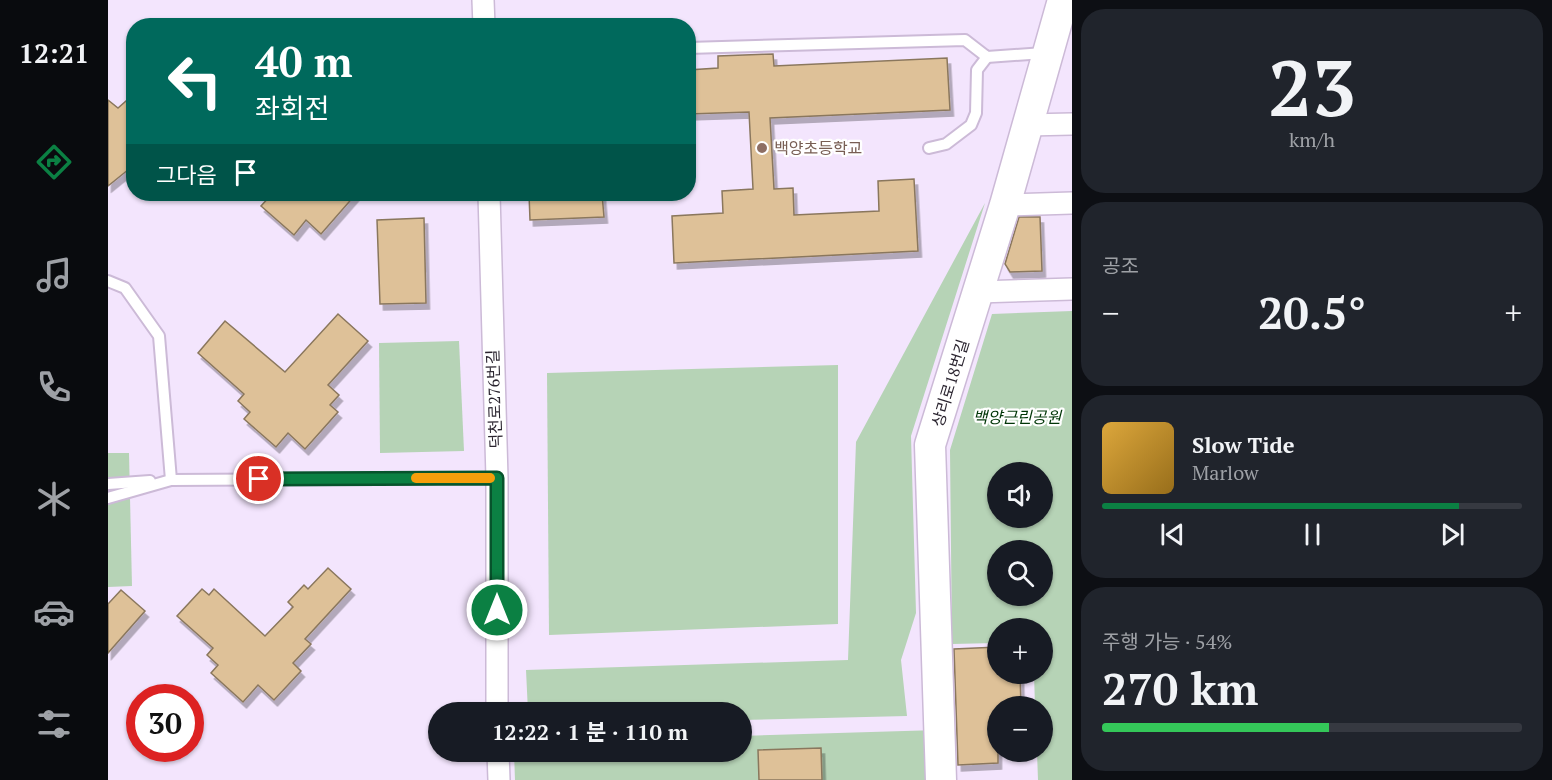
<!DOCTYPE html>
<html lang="ko">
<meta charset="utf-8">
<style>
body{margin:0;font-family:"PT Serif","Noto Sans KR",serif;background:#20242c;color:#f1f3f6;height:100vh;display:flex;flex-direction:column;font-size:22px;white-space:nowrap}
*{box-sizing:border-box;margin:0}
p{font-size:20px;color:#9ea1a6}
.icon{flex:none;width:33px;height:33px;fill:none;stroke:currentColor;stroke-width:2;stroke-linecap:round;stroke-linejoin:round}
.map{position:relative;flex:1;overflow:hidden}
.sheet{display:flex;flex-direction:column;gap:9px;padding:9px;background:#0d0f14;width:480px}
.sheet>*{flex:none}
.top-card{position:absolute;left:18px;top:18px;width:570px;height:183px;border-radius:24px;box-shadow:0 2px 4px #0004;background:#00695c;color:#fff;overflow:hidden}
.fabs{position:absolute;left:879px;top:462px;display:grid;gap:12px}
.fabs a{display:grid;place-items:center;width:66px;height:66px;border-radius:50%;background:#171b24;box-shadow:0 2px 4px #0004;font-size:30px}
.speed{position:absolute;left:18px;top:684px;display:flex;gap:12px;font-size:30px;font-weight:700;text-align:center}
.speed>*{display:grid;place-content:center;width:78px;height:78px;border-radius:50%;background:#171b24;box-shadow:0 2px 4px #0004;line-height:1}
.speed .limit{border:9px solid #d22;background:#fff;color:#111}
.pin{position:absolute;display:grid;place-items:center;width:51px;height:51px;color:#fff;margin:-26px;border:3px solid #fff;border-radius:50%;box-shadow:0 2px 6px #0007}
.me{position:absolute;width:66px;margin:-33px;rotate:0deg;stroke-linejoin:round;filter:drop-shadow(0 0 4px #0008)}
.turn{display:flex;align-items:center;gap:21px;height:126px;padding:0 30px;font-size:27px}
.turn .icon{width:78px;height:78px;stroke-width:2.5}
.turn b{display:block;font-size:42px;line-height:51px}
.then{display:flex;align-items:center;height:57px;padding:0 30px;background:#0003;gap:12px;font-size:22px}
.big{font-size:45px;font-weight:700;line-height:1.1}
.sheet .widget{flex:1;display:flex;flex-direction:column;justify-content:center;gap:9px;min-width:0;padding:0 21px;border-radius:24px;background:#20242c}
.sheet .dial{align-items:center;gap:0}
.dial b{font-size:78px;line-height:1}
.song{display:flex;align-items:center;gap:18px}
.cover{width:72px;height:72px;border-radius:9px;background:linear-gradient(135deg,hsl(40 70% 55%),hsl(40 70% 35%))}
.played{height:6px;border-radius:3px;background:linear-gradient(90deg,#0b8043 85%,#363941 85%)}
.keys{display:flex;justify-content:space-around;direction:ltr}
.heat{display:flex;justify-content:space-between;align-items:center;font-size:33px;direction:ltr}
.charge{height:9px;border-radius:4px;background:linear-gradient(90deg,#34c759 54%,#363941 0)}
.trip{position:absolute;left:320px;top:702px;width:324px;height:60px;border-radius:30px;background:#171b24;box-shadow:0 2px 4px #0004;font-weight:700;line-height:60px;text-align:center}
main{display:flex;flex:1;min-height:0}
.menu{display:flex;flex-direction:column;width:108px;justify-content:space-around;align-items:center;background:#090b0e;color:#9ea1a6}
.menu .icon{width:42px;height:42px}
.menu .active{color:#0b8043}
.menu b{font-size:27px;color:#f1f3f6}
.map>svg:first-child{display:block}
</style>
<main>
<nav class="menu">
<b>12:21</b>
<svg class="icon active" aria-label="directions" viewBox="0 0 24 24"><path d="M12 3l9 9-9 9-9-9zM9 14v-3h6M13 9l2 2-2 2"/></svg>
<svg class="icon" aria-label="music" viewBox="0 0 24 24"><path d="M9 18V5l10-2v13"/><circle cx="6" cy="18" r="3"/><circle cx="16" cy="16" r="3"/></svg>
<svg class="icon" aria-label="phone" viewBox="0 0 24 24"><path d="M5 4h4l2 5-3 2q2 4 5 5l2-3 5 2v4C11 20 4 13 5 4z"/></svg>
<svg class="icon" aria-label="climate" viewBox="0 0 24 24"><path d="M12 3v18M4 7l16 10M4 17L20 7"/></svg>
<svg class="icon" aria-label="car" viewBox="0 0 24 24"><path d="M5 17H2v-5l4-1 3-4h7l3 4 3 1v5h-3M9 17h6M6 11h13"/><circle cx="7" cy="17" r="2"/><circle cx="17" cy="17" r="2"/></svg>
<svg class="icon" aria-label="filters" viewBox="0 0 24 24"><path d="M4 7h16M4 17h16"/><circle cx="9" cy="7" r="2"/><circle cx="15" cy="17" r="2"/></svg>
</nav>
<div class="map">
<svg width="964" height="780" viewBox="0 0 964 780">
<defs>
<filter id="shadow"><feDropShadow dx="3.5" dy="6" stdDeviation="0" flood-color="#0004"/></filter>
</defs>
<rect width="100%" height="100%" fill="#f3e5fd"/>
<g fill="#b6d3b6" fill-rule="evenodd">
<polygon points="877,203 803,436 808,613 793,660 799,716 633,720 633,712 420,712 418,670 740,660 748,442"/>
<path d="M964,311V780H930L929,752H934V706H927L926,674H934V628H890L889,643L844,644L842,450L884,314ZM934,472V518H890V472ZM934,550V596H890V550Z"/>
<polygon points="351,341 356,451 272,453 271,343"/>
<polygon points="730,365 730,624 441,635 439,373"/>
<polygon points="0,453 21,453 24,586 0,587"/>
<polygon points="830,730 833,780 407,780 406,752 633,752 633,736"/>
</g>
<g fill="#dec198" stroke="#8a775d" stroke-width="1.5" filter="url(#shadow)">
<polygon points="665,54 666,66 839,58 842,110 662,118 666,189 685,188 686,215 771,211 770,181 806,179 810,251 566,263 564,216 615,213 614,191 645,189 641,112 580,114 580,70 610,68 610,56"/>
<polygon points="26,94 26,165 0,186 0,100 10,108"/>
<polygon points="164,194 248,194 213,234 198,220 186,235 153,206"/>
<polygon points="421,194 494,194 496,217 422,220"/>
<polygon points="911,217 932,217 934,271 902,272 897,264"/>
<polygon points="316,218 318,303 272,304 269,220"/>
<polygon points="230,314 260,341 220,385 231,395 222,405 230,412 197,449 180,433 168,447 136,419 142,412 130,401 136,394 90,353 117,321 177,372"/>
<polygon points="220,568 243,589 197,639 203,644 185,663 193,671 166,700 150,685 135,702 103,673 110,665 99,655 105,648 69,616 94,589 101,595 106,589 157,636 185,607 180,602 196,585 200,589"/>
<polygon points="13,590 37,611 0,653 0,604"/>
<polygon points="890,647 890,674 912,674 913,706 890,706 890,763 850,765 846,649"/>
<polygon points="713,748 714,780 651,780 650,750"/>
</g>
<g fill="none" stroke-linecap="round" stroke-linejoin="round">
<defs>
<g id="lane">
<polyline points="580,48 857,40 879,57 936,53"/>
<polyline points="821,148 838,144 863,125 868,113 869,70 879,57"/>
<polyline points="0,281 17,288 51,336 63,480 389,478"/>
<polyline points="0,484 42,481"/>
<polyline points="0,498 63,480"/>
</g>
<g id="street">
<polyline points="375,0 376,26"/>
<polyline points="919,125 964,124"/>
<polyline points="381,194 389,478 389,712"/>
<polyline points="897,205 964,203"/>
<polyline points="870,292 964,289"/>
<polyline points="390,752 391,780"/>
</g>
<polyline id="secondary" points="833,780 822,445 897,205 955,0"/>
</defs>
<use href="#lane" stroke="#ccbad7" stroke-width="14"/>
<use href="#street" stroke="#ccbad7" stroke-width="24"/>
<use href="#secondary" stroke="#ccbad7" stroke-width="33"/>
<use href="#lane" stroke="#fff" stroke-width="10"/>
<use href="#street" stroke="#fff" stroke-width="21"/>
<use href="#secondary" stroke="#fff" stroke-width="30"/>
</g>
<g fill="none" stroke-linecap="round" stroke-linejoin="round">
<defs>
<polyline id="route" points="151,479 389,478 389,610"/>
</defs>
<use href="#route" stroke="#07532c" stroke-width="15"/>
<use href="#route" stroke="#0b8043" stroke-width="10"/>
<polyline stroke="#f59e0b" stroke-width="10" points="308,478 382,478"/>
</g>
<circle fill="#8d6e63" stroke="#fff" stroke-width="2" cx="654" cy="148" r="6"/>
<g text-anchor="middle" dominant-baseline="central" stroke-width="4.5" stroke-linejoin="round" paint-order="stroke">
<g font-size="16" fill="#785e54" stroke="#fff" text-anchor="start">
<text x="666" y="148">백양초등학교</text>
</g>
<g font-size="16" fill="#2a242f" stroke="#fff">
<text transform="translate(842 383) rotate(-73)">상리로18번길</text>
<text transform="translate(386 399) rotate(-92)">덕천로276번길</text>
</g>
<g font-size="16" font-style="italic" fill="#003607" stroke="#fff">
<text x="909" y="417">백양근린공원</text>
</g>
</g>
</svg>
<div class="fabs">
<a><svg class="icon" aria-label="sound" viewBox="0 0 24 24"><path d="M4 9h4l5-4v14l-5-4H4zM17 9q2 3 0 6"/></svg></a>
<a><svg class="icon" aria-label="search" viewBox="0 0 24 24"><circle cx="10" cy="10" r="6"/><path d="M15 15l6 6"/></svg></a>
<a>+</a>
<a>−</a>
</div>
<div class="speed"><div class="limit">30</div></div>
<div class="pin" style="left:151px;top:479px;background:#d93025"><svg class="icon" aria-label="arrive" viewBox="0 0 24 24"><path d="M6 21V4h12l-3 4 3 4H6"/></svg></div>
<svg class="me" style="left:389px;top:610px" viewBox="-20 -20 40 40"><circle r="17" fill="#0b8043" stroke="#fff" stroke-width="3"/><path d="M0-11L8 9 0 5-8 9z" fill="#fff"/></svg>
<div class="trip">12:22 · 1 분 · 110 m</div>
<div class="top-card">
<div class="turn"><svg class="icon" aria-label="left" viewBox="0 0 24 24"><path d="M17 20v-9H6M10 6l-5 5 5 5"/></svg><div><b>40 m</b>좌회전</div></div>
<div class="then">그다음<svg class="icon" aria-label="arrive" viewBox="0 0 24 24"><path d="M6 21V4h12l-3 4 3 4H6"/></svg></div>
</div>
</div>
<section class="sheet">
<div class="widget dial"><b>23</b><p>km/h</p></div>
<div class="widget"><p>공조</p>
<div class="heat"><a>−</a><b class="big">20.5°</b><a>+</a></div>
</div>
<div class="widget">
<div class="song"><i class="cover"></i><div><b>Slow Tide</b><p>Marlow</p></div></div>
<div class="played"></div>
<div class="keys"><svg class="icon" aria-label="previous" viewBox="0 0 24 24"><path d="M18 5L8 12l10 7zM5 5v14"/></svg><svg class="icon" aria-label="pause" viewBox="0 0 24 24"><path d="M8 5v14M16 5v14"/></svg><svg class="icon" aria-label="next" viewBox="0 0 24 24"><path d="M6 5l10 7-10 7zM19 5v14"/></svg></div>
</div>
<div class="widget"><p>주행 가능 · 54%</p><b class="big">270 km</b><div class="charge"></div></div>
</section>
</main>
